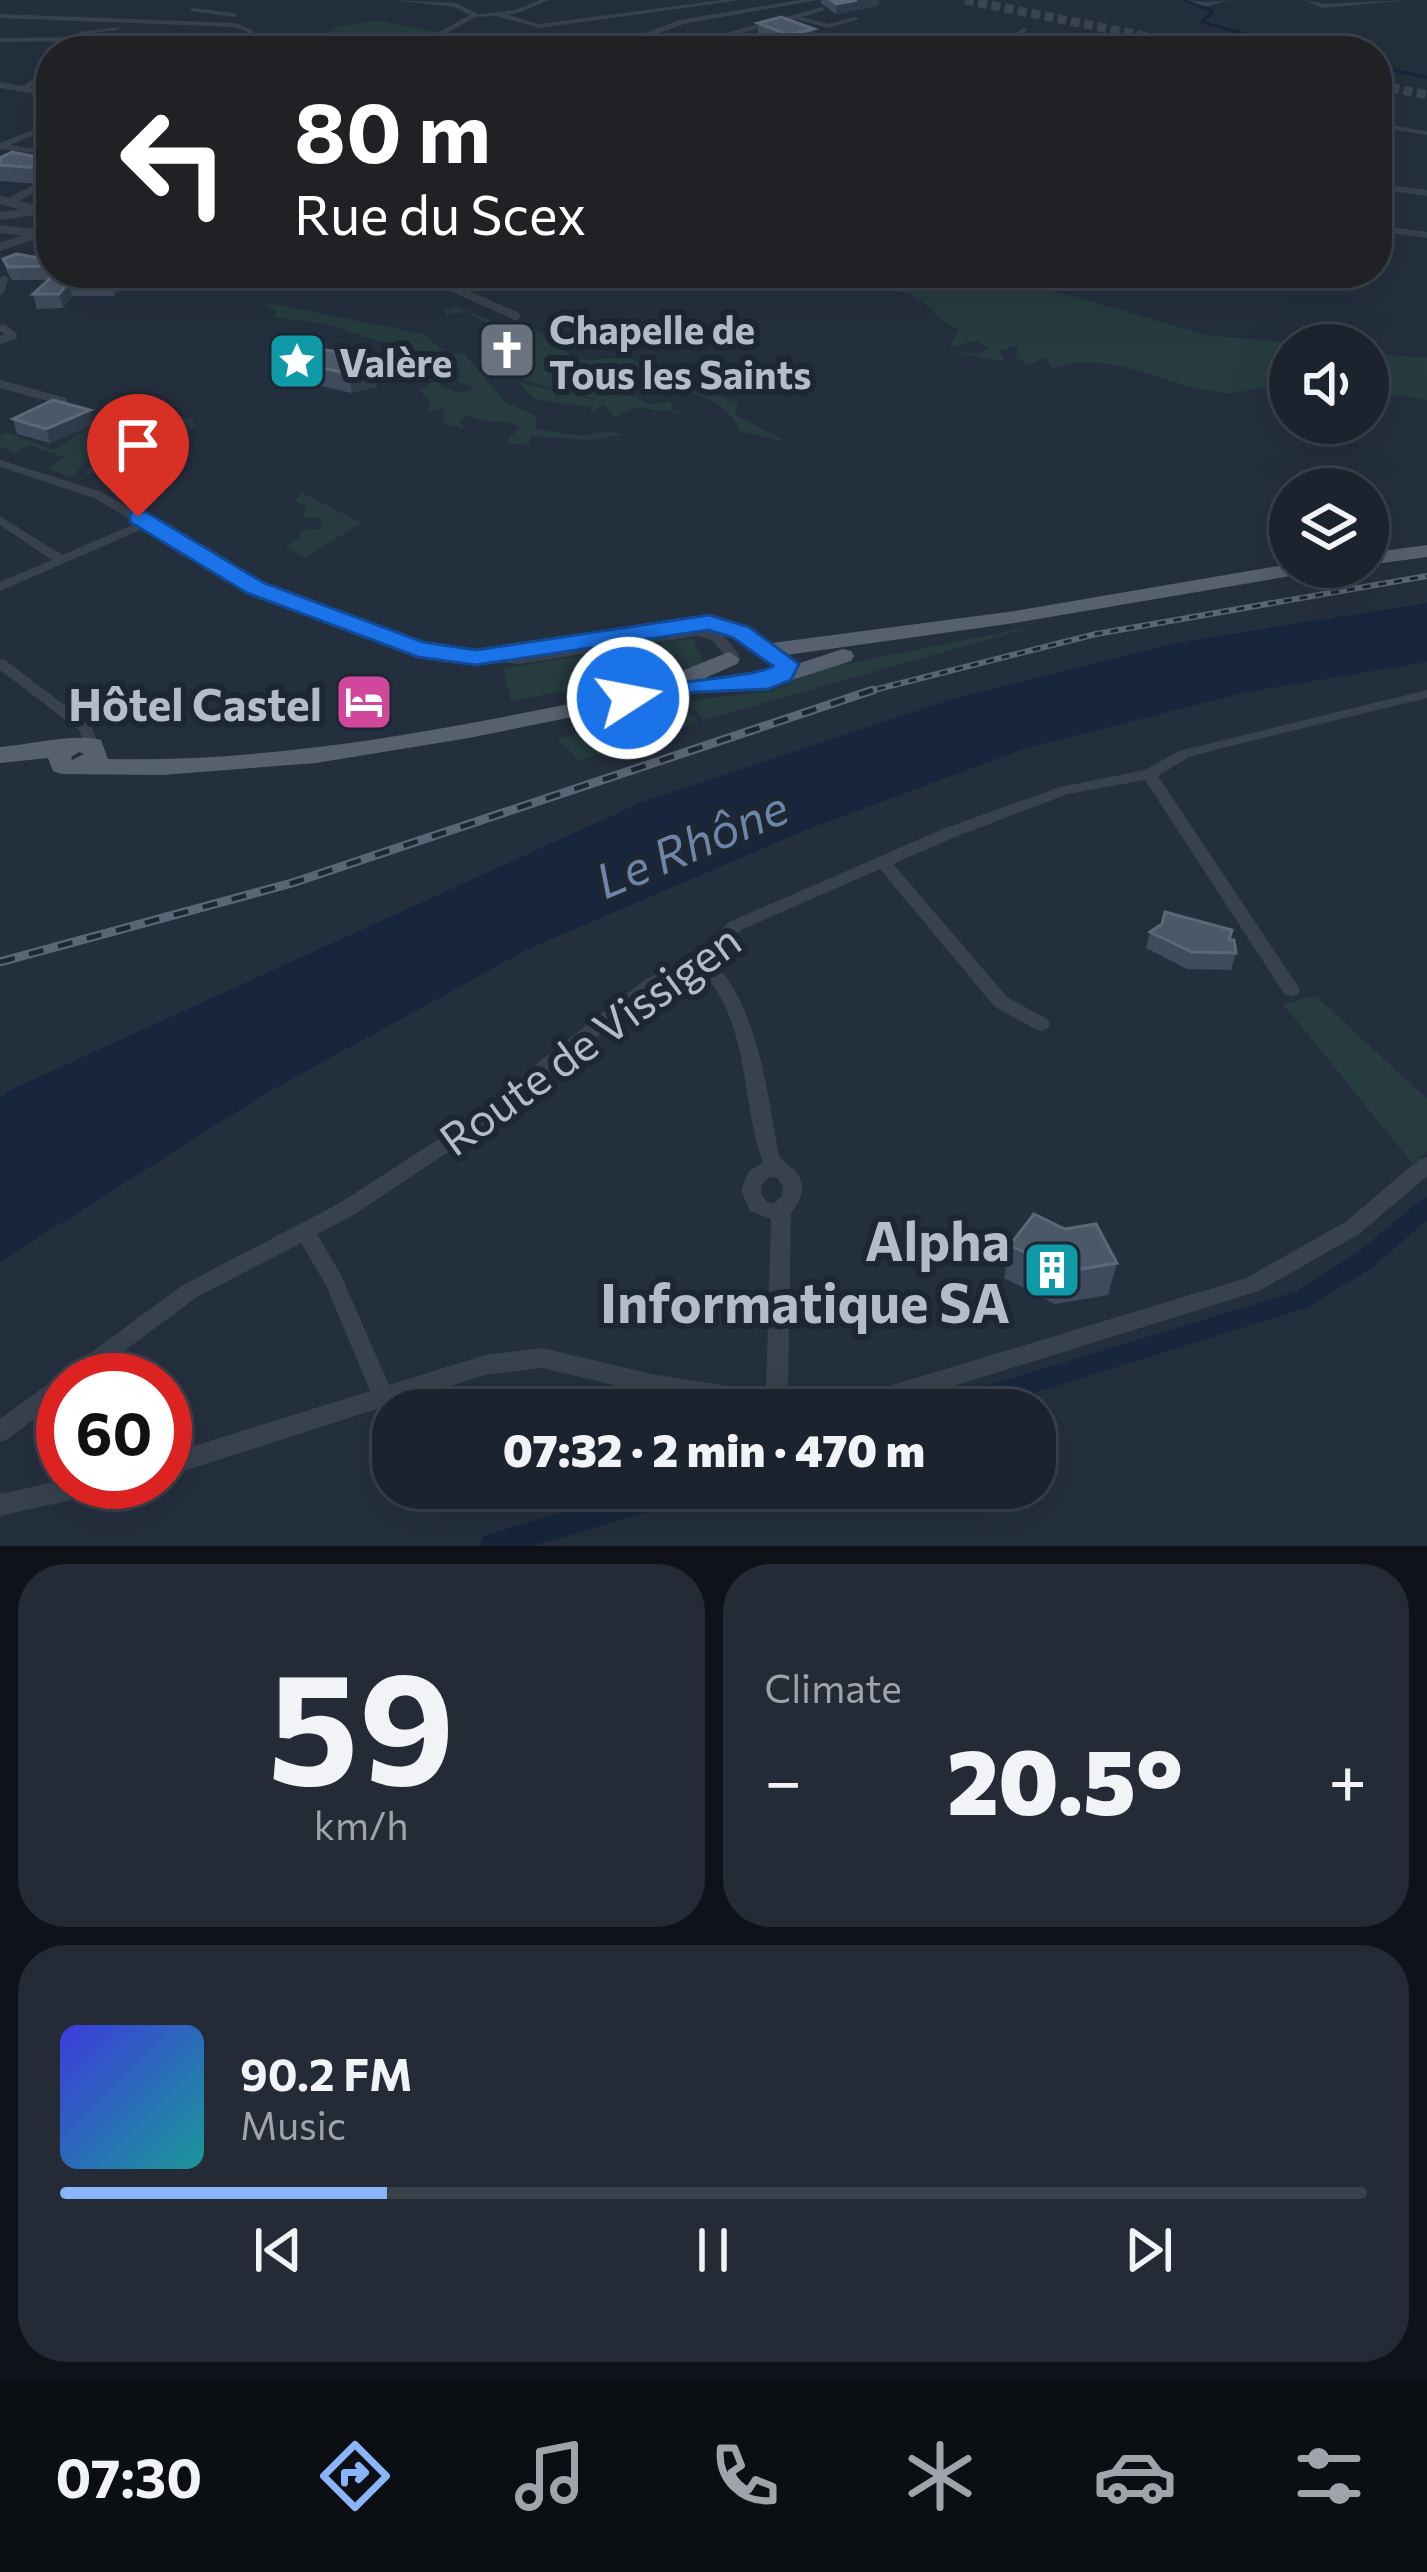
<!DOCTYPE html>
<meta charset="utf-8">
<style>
body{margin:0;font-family:Commissioner,sans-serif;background:#242b36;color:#f1f3f6;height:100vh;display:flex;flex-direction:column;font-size:45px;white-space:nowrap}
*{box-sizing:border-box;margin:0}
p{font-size:39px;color:#a0a4aa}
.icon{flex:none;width:66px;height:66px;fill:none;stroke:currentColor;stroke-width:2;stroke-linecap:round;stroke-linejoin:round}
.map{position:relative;height:1546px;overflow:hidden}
.details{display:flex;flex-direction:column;gap:18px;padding:18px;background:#0f1319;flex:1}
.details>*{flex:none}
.top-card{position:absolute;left:36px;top:36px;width:1356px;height:252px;border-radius:48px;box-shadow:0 12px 48px #0002,0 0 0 3px #39404a;background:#202124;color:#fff;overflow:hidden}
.buttons{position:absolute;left:1269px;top:324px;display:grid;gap:24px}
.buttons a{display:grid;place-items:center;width:120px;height:120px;border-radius:50%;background:#1b232e;box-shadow:0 12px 48px #0002,0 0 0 3px #39404a;font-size:60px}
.speed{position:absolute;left:36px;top:1353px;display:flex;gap:24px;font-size:60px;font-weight:700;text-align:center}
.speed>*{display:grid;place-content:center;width:156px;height:156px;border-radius:50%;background:#1b232e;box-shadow:0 12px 48px #0002,0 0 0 3px #39404a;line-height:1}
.speed .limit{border:18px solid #d22;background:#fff;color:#111}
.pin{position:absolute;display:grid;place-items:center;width:102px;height:102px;color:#fff;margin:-123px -51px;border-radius:50% 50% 50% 0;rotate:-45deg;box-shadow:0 0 12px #0007}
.pin .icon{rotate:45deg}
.me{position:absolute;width:132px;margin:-66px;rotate:79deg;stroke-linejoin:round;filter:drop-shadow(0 0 9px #0008)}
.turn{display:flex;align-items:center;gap:42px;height:252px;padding:0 60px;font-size:54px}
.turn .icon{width:156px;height:156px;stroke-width:2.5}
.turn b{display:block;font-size:84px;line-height:102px}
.big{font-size:90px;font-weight:800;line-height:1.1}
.details .tile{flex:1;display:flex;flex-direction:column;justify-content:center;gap:18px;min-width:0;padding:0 42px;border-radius:48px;background:#242b36}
.details .dial{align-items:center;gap:0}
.dial b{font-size:156px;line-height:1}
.song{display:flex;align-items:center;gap:36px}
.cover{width:144px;height:144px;border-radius:18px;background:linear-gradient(135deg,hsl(240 70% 55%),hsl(180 70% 35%))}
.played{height:12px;border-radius:6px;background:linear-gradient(90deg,#8ab4f8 25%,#39404a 25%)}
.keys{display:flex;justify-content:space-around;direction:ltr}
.heat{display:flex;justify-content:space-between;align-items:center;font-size:66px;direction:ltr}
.details .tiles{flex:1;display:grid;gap:18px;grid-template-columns:1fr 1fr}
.tile:last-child{grid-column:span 2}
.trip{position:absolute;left:372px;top:1389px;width:684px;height:120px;border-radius:48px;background:#1b232e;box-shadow:0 12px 48px #0002,0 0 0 3px #39404a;font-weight:800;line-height:120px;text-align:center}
.menu{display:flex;height:192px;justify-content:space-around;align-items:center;background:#0b0e12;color:#a0a4aa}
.menu .icon{width:84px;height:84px}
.menu .selected{color:#8ab4f8}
.menu b{font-size:54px;color:#f1f3f6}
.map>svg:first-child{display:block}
</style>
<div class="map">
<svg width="1427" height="1546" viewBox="0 0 1427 1546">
<rect width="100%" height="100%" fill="#242f3e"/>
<g fill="#263c3f">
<polygon points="378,21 440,32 399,51 292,51 339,26"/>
<path d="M831,273H967L1074,296L1206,335L1321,345H1290V388C1266,383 1248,394 1225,393C1166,388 1113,348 1054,368L1044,358L1027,365L1016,357L1018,345L999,351L1004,359L998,361L950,351L978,354L989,349L976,341L949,347L959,329C941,323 935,311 921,301C895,282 857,295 831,273Z"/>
<path d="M270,303L423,334L447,353L465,354L505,402L536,416L535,429L583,436L612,431L622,435L589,440L531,436L529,445L505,443L519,428C504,416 485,427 469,415L460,420L464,429L444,423L443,407L428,412L429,402L420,389L438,379L441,386L458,393L476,388L458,382L460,371L454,361H439L326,324L274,317L276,310L263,305Z"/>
<path d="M455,305L493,322L527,324L578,360L628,358L647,364L641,373L648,377L681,380L738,403L736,415L789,443L740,431C720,381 633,381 585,370L578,372L650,404L671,402L673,410L684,413L634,407L616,418L603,404L589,415L593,408L535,399L518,382L625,407L507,376L482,356L524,351L521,346L467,312L446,315L444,311Z"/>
<polygon points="1368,353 1427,358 1427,400 1368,392"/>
<polygon points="132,403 191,419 196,426 81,478 106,449 115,425 108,418"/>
<polygon points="99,422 107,429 102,443 72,477 48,469 64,457 29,445 15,453 0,447 0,435 6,432 53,450"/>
<polygon points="302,493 361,523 305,558 286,546 299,538 300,530 320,529 322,518 303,518 306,505 295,501"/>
<polygon points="1036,626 704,720 685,701 773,691 819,669"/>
<polygon points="693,638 705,665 511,701 503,668"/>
<polygon points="685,708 699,722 579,761 558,739"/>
<polygon points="1316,996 1427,1099 1427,1151 1413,1164 1283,1004"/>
</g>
<polygon fill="#17263c" points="1427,603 1427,662 1247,692 1026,748 806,830 528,949 263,1095 0,1262 0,1098 8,1091 642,802 956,698 1181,642"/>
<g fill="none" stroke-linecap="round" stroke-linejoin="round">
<g stroke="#17263c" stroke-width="3">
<polyline points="1184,0 1213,11 1202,22 1303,51"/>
<polyline points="1377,67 1427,77"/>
</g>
<g fill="#17263c" fill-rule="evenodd">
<polygon points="1427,1198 1427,1220 1373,1267 1309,1307 979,1410 931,1410 934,1402 943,1399 1295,1292 1357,1253 1419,1201"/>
<polygon points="645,1488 699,1488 695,1497 686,1500 534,1546 479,1546 483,1537 492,1533"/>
</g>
<g stroke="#3a4453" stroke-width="9" stroke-dasharray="9 4.5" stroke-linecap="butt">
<polyline points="965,0 1219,51"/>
<polyline points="1377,85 1427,95"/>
</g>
<g stroke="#38414e" stroke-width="8">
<polyline points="0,200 51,213"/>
<polyline points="9,202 32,190 51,192"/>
<polyline points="0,216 37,211"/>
<polyline points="0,229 33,233"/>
<polyline points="0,247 51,230"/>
<polyline points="419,273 516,316"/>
<polyline points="0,291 4,280"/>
<polyline points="0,340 13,336 3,328"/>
<polyline points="0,384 63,401"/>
</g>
<g fill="#38414e" fill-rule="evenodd">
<polygon points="540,0 549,0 518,13 508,15 539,24 723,0 741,0 539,28 496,16 476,17 473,15 515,10"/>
<polygon points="822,7 824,10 802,17 829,24 856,17 859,19 829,28 794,19 730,36 650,51 634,51 729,32"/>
<polygon points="192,8 234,13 237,15 234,17 190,11"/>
<polygon points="0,14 236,23 254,31 244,51 236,51 247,32 235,27 0,18"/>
<polygon points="120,27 118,30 82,34 79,32"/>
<polygon points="1023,28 1028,29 1000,51 991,51"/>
<polygon points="94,37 98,39 84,51 76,51 87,41 0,42 0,38"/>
<polygon points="842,42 876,49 877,51 863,51 839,46"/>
<polygon points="51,68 51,73 25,91 18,89"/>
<polygon points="51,123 51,128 10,145 51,151 51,155 0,149 0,143"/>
<polygon points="1377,123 1427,131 1427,135 1377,127"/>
<polygon points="1377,183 1427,190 1427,196 1377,189"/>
<path d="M0,460L102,492L260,585L421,645L519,656L695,628L682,627L680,624C711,610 750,630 775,649L768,653L763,652L723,630L701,629L722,634L739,655L737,658H727L712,640L698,636L519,664L419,653L250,591L145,528L0,591V582L52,560L0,525V516L62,555L137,523L94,498L0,467Z"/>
<polygon points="0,659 5,660 91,725 98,745 96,748 86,748 79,730 0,670"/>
<path d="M1427,690V698L1222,748L1189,757L1158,776L1297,985L1300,990L1297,995L1291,996L1285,995L1145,780L1068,794L955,837L893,864L1007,997L1047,1019L1050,1024L1047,1029L1041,1031L1035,1029L995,1007L880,869L741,930L711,960C759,1005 767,1094 779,1156C783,1161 789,1165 793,1169C808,1183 802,1200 791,1213L788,1395L821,1401L896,1384L1246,1278L1345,1222L1420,1159L1427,1157V1176L1359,1234L1259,1291L896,1404L869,1410H754L652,1394L542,1368L485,1375L394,1404L393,1407L385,1410L380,1408L165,1477V1455L370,1391L326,1285L301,1243L197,1297L85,1380H63V1397L8,1439L0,1442V1419L183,1285L338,1204L445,1135L646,979L694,956L729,922L943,829L1060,787L1145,770L1179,751ZM698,968C751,1019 740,1100 763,1163L749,1171L741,1190L750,1211L771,1219L766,1392L652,1374L542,1348L485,1355L389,1385L341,1275L317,1234L352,1216L459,1145L658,989ZM769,1177L777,1178L783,1186L782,1196L774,1203L767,1202L761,1194L762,1184Z"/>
<polygon points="63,1480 63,1482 114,1482 111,1490 103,1493 0,1516 0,1494"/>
</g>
<g fill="#38414e" fill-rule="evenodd">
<polygon points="393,0 456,3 480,15 414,51 404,51 470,15 454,7"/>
<polygon points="799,0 817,0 684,24 608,51 596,51 679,20"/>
<polygon points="1188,0 1206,2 1229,0 1205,7"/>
<polygon points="1304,0 1324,4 1410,0 1323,8"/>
<polygon points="0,82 51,91 51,97 0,88"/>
<polygon points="1377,225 1427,232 1427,238 1377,231"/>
</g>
<g fill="#56606e" fill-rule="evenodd">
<polygon points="1427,545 1427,557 1368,565 1368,553"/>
<polygon points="1290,564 1290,567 1318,567 1308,573 1015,623 772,657 761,650 772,643 1015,611"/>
<polygon points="843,649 851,651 854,656 851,661 780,684 769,677 772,672"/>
<path d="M729,652L740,659L737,664L705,678L757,677L760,682L757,687L695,692L469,738L316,763L162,775L61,774L53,771L48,758L0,763V747C31,745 72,733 101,740L108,759C304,763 494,719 686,680L681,675L684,670ZM79,752L84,754L72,760L71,757Z"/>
</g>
<defs>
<polyline id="rail-far1" points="862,693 1096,634 1427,576"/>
<polyline id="rail" points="0,962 292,883 873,690"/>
</defs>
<use href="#rail-far1" stroke="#5a6575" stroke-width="6"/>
<use href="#rail" stroke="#5a6575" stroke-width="9"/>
<use href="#rail-far1" stroke="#1d2633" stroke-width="3" stroke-dasharray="8" stroke-linecap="butt"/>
<use href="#rail" stroke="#1d2633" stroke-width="4.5" stroke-dasharray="15" stroke-linecap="butt"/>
</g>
<g fill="#3f4b5c">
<polygon points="821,0 879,0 878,6 836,14 821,3"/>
<polygon points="758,23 814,40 789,46 758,33"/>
<polygon points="51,155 51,185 0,181 0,158 47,159"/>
<polygon points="3,259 51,260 51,273 71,273 77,277 89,273 139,273 140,276 114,296 72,296 63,308 37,309 33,294 49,280 12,280 7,272"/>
<polygon points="300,346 377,387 352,393 287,378 284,359"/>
<polygon points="13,419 94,424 50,443 17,434"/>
<polygon points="1150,932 1229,940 1236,953 1231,970 1187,969 1146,948"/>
<polygon points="1010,1245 1117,1263 1108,1295 1055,1304 1004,1278"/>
</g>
<g fill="#2f3b4b">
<polygon points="857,0 879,0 878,6 836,14 837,4"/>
<polygon points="814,29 814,40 789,46 789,35"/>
<polygon points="122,273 139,273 140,276 114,296 111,281"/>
<polygon points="69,282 72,296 63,308 59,294"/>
<polygon points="374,368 377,387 352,393 349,374"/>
<polygon points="90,410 94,424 50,443 46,429"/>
</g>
<g fill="#4b5868" stroke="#5c6777" stroke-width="3">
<polygon points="831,0 857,0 837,4"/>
<polygon points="781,17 814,29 789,35 758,23"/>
<polygon points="12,152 47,159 51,155 51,169 0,165 0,158"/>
<polygon points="16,254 51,260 51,266 8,267 3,259"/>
<polygon points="56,273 71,273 77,277 89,273 122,273 111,281 69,282 59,294 33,294"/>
<polygon points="300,346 363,356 374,368 349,374 284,359"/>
<polygon points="53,400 90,410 46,429 13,419"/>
<polygon points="1165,912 1232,930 1229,940 1234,940 1236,953 1192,952 1150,932 1162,924"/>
<polygon points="1034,1214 1065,1229 1096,1224 1117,1263 1063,1272 1010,1245"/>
</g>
<path fill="#1a73e8" stroke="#114b97" stroke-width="3" d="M130,512H146L264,583L423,642L476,650L709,615L749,627L799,664L791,680L768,689L695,692L628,706L619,703V692C646,685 763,676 773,666L732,637L708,630L476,665L418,657L247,593L130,522Z"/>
<defs>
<symbol id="church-square" viewBox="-11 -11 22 22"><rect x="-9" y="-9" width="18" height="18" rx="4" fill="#6b7280" stroke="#1d2633"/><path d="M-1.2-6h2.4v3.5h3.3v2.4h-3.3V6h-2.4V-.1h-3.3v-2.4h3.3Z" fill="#fff"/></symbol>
<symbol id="sight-square" viewBox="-11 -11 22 22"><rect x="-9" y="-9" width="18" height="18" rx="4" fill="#0f9aa8" stroke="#1d2633"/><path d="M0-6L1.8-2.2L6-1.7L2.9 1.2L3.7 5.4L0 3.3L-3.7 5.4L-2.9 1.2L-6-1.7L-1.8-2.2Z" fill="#fff"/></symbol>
<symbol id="hotel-square" viewBox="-11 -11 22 22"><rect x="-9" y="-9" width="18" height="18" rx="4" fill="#d1479c" stroke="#1d2633"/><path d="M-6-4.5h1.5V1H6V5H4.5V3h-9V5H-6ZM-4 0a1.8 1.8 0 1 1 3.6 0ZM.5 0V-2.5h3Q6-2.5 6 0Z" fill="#fff"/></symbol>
<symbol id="building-square" viewBox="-11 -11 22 22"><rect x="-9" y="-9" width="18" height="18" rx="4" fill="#0f9aa8" stroke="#1d2633"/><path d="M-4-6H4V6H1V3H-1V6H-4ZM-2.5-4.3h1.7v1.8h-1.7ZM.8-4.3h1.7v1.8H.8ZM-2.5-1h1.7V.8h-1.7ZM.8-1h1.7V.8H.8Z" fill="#fff"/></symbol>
</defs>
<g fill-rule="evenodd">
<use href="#church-square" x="474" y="317" width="66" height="66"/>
<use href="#sight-square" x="264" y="328" width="66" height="66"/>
<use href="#hotel-square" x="331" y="669" width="66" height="66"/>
<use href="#building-square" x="1019" y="1237" width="66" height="66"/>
</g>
<g text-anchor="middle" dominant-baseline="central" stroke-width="12" stroke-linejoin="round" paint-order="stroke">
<g font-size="39" font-weight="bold" fill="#b4bcc9" stroke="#1d2633" text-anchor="start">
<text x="549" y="328">Chapelle de<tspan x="549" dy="45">Tous les Saints</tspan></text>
<text x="339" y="361">Valère</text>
</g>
<g font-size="45" font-weight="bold" fill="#b4bcc9" stroke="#1d2633" text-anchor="end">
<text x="322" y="702">Hôtel Castel</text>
</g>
<g font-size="45" fill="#b4bcc9" stroke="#1d2633">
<text transform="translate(589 1038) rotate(-36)">Route de Vissigen</text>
</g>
<g font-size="48" font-style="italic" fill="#6d86a8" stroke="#1d2633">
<text transform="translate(691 842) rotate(-23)">Le Rhône</text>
</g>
<g font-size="54" font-weight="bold" fill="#b4bcc9" stroke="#1d2633" text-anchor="end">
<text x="1010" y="1239">Alpha<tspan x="1010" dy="62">Informatique SA</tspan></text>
</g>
</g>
</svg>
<div class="buttons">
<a><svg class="icon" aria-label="sound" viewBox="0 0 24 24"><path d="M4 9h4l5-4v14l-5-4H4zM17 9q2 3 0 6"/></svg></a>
<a><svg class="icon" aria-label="layers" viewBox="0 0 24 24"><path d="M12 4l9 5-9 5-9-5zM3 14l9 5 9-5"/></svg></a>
</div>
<div class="speed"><div class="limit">60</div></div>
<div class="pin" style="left:138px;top:517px;background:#d93025"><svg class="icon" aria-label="arrive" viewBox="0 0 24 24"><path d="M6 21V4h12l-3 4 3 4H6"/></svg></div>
<svg class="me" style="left:628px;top:698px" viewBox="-20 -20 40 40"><circle r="17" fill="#1a73e8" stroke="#fff" stroke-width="3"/><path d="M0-11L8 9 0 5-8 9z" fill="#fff"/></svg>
<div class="trip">07:32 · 2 min · 470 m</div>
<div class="top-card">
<div class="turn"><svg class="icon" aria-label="left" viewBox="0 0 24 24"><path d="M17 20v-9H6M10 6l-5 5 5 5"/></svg><div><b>80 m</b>Rue du Scex</div></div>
</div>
</div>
<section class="details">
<div class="tiles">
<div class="tile dial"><b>59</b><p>km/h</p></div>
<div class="tile"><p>Climate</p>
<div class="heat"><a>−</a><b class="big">20.5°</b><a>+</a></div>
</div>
<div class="tile">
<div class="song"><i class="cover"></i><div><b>90.2 FM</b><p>Music</p></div></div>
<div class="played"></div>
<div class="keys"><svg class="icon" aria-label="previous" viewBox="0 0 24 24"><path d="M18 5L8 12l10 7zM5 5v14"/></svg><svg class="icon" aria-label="pause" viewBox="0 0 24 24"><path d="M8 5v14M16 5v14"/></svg><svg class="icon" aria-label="next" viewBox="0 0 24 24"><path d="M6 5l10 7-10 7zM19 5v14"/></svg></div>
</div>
</div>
</section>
<nav class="menu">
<b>07:30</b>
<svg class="icon selected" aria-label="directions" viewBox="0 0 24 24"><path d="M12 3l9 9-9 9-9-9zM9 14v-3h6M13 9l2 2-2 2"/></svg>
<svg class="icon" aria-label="music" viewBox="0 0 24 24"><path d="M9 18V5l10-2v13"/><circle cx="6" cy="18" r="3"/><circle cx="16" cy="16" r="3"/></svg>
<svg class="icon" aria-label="phone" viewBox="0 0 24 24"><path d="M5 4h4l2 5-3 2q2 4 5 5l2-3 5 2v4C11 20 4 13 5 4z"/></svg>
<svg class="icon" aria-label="climate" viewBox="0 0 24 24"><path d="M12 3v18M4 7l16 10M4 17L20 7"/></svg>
<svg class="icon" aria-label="car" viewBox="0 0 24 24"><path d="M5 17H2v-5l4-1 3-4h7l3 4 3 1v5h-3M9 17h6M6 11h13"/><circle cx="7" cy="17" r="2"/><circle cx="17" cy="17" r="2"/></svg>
<svg class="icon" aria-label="filters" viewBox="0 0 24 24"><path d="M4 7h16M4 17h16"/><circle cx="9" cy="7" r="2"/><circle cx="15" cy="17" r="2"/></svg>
</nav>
